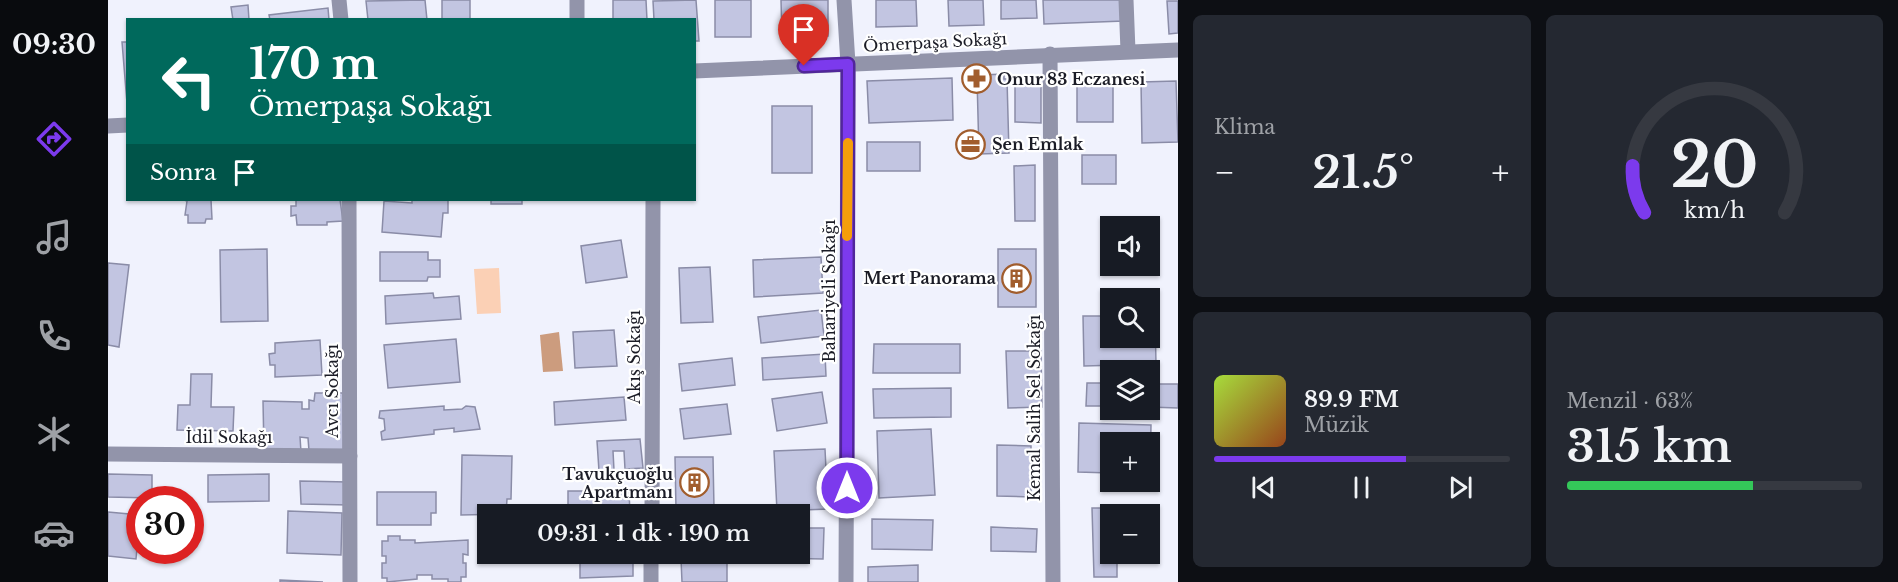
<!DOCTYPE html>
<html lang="tr">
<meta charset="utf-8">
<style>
body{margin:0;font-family:"Libre Baskerville",serif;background:#242831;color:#f1f3f6;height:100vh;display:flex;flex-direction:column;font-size:22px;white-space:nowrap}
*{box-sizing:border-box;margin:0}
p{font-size:20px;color:#9ea1a6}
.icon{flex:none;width:33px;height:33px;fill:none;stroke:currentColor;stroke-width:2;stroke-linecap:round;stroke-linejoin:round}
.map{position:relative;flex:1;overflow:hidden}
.drawer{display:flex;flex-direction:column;gap:15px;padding:15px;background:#0d0f14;width:720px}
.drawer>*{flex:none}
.top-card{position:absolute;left:18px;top:18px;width:570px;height:183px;border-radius:0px;box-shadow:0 2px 4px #0004;background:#00695c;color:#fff;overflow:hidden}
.tools{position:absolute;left:992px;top:216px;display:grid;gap:12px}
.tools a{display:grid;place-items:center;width:60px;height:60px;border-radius:0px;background:#171b24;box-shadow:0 2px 4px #0004;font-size:30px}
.speed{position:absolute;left:18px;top:486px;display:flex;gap:12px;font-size:30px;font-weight:700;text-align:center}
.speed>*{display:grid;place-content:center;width:78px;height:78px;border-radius:50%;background:#171b24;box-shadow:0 2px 4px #0004;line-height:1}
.speed .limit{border:9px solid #d22;background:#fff;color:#111}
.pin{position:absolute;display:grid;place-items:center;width:51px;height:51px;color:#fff;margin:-62px -26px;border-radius:50% 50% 50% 0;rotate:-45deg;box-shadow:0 0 6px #0007}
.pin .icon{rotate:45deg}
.me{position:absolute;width:66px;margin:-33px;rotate:0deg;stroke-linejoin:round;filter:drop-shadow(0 0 4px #0008)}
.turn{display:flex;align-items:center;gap:21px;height:126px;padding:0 24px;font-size:27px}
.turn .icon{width:78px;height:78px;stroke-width:2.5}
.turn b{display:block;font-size:42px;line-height:51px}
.then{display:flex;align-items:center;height:57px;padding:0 24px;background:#0003;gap:12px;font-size:22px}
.big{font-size:45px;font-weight:600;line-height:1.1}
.drawer .tile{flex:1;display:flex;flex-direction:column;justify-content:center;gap:9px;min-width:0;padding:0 21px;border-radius:9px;background:#242831}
.drawer .dial{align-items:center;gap:0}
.dial svg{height:156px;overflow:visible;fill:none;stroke:#363941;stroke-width:7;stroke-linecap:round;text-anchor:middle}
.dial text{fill:#f1f3f6;stroke:none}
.song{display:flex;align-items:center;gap:18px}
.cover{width:72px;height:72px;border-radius:9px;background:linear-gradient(135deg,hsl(80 70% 55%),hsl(20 70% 35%))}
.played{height:6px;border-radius:3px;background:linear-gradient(90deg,#7c3aed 65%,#363941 65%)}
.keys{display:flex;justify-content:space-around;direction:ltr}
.heat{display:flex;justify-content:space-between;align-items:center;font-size:33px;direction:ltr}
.charge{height:9px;border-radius:4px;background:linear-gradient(90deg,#34c759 63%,#363941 0)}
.drawer .tiles{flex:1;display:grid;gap:15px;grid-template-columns:repeat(2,1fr)}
.trip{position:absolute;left:369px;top:504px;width:333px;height:60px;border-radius:0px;background:#171b24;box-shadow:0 2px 4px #0004;font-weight:600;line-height:60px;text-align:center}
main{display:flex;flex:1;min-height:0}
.dock{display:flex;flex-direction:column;width:108px;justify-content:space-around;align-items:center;background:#090b0e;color:#9ea1a6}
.dock .icon{width:42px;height:42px}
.dock .on{color:#7c3aed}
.dock b{font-size:27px;color:#f1f3f6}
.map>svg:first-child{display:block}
</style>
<main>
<nav class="dock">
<b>09:30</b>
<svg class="icon on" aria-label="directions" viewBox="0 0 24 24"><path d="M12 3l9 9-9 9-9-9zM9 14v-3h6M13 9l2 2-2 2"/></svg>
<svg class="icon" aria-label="music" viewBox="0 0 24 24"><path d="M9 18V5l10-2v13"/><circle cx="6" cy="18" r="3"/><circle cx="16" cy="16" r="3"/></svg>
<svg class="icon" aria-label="phone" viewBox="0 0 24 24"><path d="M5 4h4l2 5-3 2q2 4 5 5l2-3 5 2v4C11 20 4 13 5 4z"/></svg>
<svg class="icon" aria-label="climate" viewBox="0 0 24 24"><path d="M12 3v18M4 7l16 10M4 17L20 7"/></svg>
<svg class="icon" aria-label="car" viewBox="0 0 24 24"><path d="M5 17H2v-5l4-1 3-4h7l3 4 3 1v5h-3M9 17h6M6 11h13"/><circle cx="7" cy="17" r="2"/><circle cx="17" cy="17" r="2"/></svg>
</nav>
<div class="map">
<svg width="1070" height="582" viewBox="0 0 1070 582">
<rect width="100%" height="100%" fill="#f0f2fd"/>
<polygon fill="#fbd0b5" points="391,268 393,313 369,314 366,269"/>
<polygon fill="#cc9c7e" points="451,332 455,371 435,372 432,335"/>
<g fill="#c2c5e1" stroke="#8a8ca7" stroke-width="1.5">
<polygon points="317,0 319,20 260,20 258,1"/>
<rect x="334" y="0" width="28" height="20"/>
<polygon points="505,0 538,0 539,20 505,20"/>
<polygon points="588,0 591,41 586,41 586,20 546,20 545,1"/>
<rect x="607" y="0" width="36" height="37"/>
<polygon points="673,0 720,0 720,36 674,36"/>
<polygon points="768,0 808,0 809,26 768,27"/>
<polygon points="840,0 875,0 876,25 841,26"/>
<polygon points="893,0 928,0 929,18 893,19"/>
<polygon points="935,0 1015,0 1016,21 936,24"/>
<polygon points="1059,1 1070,1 1070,33 1061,34"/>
<polygon points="140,5 141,20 125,20 123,7"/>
<polygon points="220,8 221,20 162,20 161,15"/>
<polygon points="14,42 20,42 20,103 19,103"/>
<polygon points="896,74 896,79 899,79 901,153 871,154 869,78 873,78 873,75"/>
<polygon points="844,78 845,120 761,123 759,81"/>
<polygon points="1068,81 1070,142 1034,143 1033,82"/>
<rect x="969" y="83" width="36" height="39"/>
<polygon points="907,85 933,85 933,123 907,122"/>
<rect x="664" y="106" width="40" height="67"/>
<rect x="759" y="142" width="53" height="29"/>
<rect x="974" y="155" width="34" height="29"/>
<polygon points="927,165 927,221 907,221 906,166"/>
<polygon points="76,200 103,200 104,219 98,219 97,223 80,223 80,215 77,215 79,201"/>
<polygon points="188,200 232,200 235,221 219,222 219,225 189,225 188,215 183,216 183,206 188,206"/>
<polygon points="304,200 340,200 340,213 335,213 333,237 274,232 276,201 304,203"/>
<rect x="383" y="200" width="31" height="4"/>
<polygon points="513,240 519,277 478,283 473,246"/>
<polygon points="159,249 160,321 113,322 112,250"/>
<rect x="890" y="249" width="38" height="58"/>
<polygon points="272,252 320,252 320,260 332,260 332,277 320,277 319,281 272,281"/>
<polygon points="713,257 715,293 646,297 645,260"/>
<polygon points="0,263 21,265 11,347 0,345"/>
<polygon points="602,267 605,322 573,323 571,268"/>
<polygon points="325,293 326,298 351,296 353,319 278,324 277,296"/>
<polygon points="713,310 716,336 653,343 650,317"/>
<polygon points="1041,315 1047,315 1048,364 976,366 975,316 1002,316 1002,338 1041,338"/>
<polygon points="506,330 509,366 467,368 465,332"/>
<polygon points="348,339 352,382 280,388 276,345"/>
<polygon points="212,340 214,375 167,377 167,365 162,365 161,354 167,353 167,343"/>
<polygon points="766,344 852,344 852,373 765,373"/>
<polygon points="898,351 933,351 934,407 900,408"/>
<polygon points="717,354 718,376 655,380 654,358"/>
<polygon points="624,358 627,385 574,391 571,364"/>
<polygon points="83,374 104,374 103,407 126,407 125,431 69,430 70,405 82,405"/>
<polygon points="979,383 1002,383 1002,406 978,406"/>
<polygon points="1041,384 1070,384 1070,408 1041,407"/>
<polygon points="843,388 843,417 766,418 765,389"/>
<polygon points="714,392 719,423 669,431 664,399"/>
<polygon points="207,393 239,393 240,453 201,451 200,438 192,437 193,452 156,451 155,401 194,402 194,409 201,409 201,400 206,401"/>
<polygon points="516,397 518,420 447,425 446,402"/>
<polygon points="619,404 623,434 576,439 572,409"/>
<polygon points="336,406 336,410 354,409 358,406 367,407 372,429 346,432 346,428 326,430 326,434 274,440 273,432 277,430 276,419 271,418 272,411"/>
<polygon points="971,423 1043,425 1042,474 1041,442 1002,442 1002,473 970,472"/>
<polygon points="823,429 827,495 771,498 769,431"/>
<polygon points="532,439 535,468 517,469 516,451 505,451 506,470 491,471 489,441"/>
<polygon points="889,445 923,446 923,497 889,496"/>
<polygon points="717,449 720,509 669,511 666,451"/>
<polygon points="354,455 404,456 403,499 399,499 398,514 353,515"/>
<polygon points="567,457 605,457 606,508 568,509"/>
<polygon points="0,474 44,475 44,498 0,497"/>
<polygon points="161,474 161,501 100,502 100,475"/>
<polygon points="192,481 240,482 241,505 193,504"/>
<polygon points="460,491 521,491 522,514 492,514 492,508 474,508 475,514 460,514"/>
<polygon points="269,492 328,492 328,513 323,513 323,525 269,525"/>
<polygon points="984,508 1007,508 1007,514 1002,514 1002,554 1036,554 1036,558 1009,558 1009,577 986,577"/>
<polygon points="180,511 234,513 233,555 179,553"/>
<polygon points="0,512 32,515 28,559 0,556"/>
<polygon points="764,519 825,520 824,550 764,549"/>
<polygon points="883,527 929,529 928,552 883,551"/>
<polygon points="692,528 716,528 715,559 666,558 666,554 692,554"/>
<polygon points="280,536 292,536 292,540 307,540 307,543 360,540 360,555 355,554 355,563 358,563 358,577 353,577 353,582 340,582 340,579 324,579 324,575 309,575 309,579 279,582 279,578 274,578 274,563 278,563 278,556 274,556 274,541 280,541"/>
<polygon points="472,554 525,554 525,576 472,578"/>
<polygon points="619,558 619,582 574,582 573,559"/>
<polygon points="810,565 810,582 760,582 760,567"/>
<polygon points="172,580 215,582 172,582"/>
</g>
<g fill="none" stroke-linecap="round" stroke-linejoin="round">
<g stroke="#9294aa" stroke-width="15">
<polyline points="231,0 233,20"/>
<polyline points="469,0 469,20"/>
<polyline points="736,0 740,64 738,582"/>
<polyline points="1018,0 1020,51"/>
<polyline points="942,54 945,582"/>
<polyline points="586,71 1070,50"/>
<polyline points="0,126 20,125"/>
<polyline points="241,200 242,582"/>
<polyline points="0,454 242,456"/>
<polyline points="544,514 545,200"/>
<polyline points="543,582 543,554"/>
</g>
</g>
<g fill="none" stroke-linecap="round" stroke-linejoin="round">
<defs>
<polyline id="route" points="696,66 740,64 739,488"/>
</defs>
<use href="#route" stroke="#51269a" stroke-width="15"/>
<use href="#route" stroke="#7c3aed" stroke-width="10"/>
<polyline stroke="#f59e0b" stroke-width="10" points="739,236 740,143"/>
</g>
<defs>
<symbol id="pharmacy-ring" viewBox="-11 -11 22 22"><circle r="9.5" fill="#fff" stroke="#a15d2d" stroke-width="1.5"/><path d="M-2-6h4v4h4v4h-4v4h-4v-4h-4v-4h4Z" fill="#a15d2d"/></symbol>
<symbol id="office-ring" viewBox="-11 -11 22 22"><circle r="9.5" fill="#fff" stroke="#a15d2d" stroke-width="1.5"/><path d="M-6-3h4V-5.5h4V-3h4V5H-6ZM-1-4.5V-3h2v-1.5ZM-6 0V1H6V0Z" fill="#a15d2d"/></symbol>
<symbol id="building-ring" viewBox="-11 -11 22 22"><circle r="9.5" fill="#fff" stroke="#a15d2d" stroke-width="1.5"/><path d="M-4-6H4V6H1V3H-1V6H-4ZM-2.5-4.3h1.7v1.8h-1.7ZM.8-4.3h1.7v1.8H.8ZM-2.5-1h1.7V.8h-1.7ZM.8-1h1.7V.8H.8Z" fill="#a15d2d"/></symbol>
</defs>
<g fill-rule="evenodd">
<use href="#pharmacy-ring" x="852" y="62" width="33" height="33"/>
<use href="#office-ring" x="846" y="128" width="33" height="33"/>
<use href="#building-ring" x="892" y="262" width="33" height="33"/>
<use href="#building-ring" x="570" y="466" width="33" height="33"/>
</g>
<g text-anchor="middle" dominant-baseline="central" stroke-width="4.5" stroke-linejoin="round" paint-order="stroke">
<g font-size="16" fill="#1b1c26" stroke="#fff">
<text transform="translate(827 42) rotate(-3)">Ömerpaşa Sokağı</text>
<text transform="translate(721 291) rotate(-90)">Bahariyeli Sokağı</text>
<text transform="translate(526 357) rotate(-90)">Akış Sokağı</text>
<text transform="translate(224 391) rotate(-90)">Avcı Sokağı</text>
<text transform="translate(926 408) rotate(-90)">Kemal Salih Sel Sokağı</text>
<text x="121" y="437">İdil Sokağı</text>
</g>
<g font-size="16" font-weight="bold" fill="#1b1c26" stroke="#fff" text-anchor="start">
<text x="889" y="79">Onur 83 Eczanesi</text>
<text x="884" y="144">Şen Emlak</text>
<text x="888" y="278" text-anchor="end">Mert Panorama</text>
<text x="565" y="474" text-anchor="end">Tavukçuoğlu<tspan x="565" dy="18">Apartmanı</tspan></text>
</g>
</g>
</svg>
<div class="tools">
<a><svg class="icon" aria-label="sound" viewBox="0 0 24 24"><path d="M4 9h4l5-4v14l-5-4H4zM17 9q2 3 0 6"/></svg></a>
<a><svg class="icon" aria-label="search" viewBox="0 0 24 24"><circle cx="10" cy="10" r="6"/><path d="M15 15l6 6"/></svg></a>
<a><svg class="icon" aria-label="layers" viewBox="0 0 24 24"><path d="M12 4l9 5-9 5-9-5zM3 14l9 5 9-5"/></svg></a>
<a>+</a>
<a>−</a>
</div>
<div class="speed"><div class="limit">30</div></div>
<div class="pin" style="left:696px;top:66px;background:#d93025"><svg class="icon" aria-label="arrive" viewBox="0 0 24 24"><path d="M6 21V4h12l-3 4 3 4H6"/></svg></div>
<svg class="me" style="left:739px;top:488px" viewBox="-20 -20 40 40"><circle r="17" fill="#7c3aed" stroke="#fff" stroke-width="3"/><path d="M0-11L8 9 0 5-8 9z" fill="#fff"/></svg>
<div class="trip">09:31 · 1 dk · 190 m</div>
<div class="top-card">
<div class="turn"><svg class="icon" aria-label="left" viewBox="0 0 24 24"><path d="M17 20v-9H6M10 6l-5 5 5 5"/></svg><div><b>170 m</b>Ömerpaşa Sokağı</div></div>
<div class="then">Sonra<svg class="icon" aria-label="arrive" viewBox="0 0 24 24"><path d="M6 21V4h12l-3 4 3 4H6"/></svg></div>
</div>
</div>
<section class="drawer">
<div class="tiles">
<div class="tile"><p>Klima</p>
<div class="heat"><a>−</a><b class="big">21.5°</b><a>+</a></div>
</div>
<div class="tile dial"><svg viewBox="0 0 100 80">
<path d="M14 69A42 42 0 1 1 86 69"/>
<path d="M14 69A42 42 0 0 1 8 45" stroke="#7c3aed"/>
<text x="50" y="56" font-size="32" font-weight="700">20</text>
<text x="50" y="72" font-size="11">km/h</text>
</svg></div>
<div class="tile">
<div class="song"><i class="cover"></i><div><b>89.9 FM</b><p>Müzik</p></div></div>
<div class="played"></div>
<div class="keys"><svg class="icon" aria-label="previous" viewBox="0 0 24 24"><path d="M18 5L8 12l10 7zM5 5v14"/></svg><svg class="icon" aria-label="pause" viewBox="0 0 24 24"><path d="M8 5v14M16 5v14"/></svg><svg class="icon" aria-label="next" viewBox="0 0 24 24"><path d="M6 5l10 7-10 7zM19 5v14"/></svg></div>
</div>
<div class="tile"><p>Menzil · 63%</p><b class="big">315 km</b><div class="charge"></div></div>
</div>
</section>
</main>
